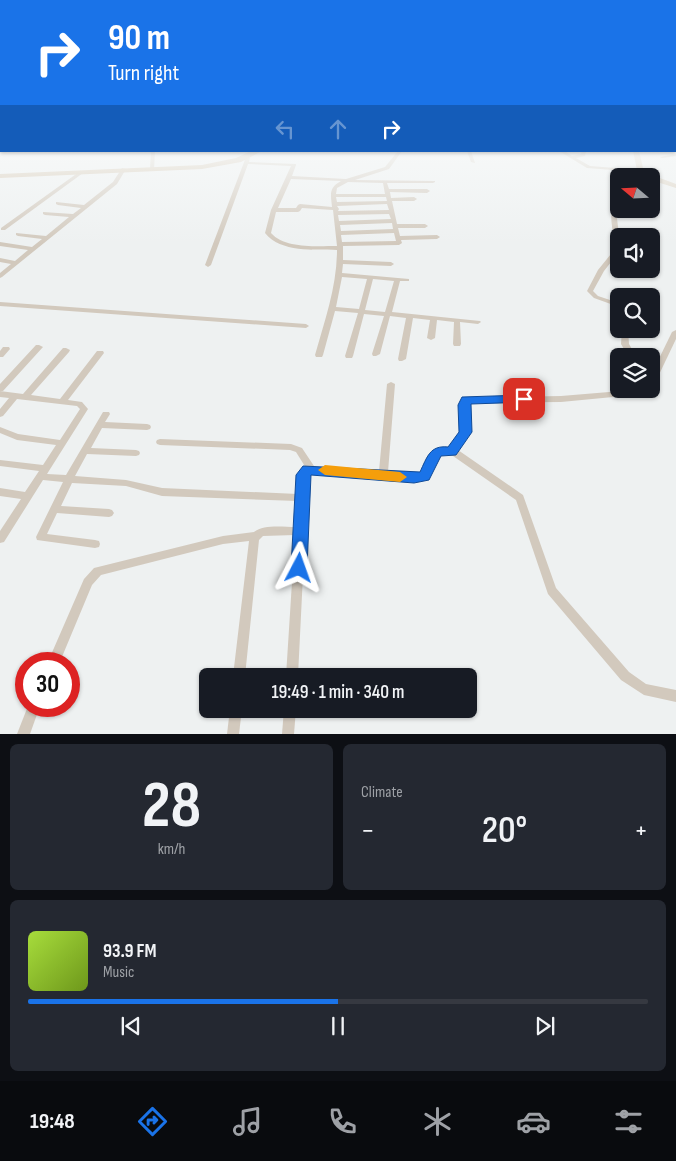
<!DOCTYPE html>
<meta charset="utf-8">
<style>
body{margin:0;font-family:"Sofia Sans Condensed",sans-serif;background:#242831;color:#f1f3f6;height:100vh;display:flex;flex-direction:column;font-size:19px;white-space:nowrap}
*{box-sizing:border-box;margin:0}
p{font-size:16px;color:#9ea1a6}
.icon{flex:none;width:28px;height:28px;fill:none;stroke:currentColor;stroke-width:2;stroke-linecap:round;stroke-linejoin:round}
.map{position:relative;height:734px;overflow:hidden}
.drawer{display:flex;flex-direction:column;gap:10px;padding:10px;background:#0d0f14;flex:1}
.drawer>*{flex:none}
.top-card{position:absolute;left:0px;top:0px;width:676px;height:152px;box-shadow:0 1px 4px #0004;background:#1a73e8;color:#fff;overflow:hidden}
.needle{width:32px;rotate:289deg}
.fabs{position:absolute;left:610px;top:168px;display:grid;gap:10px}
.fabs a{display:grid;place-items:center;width:50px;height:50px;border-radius:8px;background:#171b24;box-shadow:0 1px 4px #0004;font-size:25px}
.speed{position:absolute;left:15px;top:652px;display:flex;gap:10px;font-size:25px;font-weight:700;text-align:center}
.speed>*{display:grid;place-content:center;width:65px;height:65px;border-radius:50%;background:#171b24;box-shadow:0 1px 4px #0004;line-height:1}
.speed .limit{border:8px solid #d22;background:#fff;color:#111}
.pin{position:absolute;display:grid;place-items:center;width:42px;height:42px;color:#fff;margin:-21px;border-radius:10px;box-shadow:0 2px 8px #0006}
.me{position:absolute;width:55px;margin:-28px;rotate:4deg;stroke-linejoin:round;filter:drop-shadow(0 0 4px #0008)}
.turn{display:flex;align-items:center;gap:18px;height:105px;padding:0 25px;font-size:22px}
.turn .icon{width:65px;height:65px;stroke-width:2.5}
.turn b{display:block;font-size:35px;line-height:42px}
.lanes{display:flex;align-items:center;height:48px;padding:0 25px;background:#0003;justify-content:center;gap:25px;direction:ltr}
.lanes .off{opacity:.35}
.big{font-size:38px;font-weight:600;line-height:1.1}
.drawer .widget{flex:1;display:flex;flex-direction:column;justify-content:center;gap:8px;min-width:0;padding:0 18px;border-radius:8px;background:#242831}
.drawer .dial{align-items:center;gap:0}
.dial b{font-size:65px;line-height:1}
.song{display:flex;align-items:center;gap:15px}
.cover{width:60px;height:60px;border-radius:8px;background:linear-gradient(135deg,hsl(80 70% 55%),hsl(80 70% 35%))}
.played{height:5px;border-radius:2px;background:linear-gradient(90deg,#1a73e8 50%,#363941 50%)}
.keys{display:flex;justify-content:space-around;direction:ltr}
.heat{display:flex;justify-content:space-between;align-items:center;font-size:28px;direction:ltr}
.drawer .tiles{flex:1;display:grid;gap:10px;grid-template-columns:1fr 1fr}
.widget:last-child{grid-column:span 2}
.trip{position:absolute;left:199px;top:668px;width:278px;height:50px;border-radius:8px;background:#171b24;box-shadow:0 1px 4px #0004;font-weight:600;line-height:50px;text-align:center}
.tabs{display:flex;height:80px;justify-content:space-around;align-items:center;background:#090b0e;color:#9ea1a6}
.tabs .icon{width:35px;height:35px}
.tabs .selected{color:#1a73e8}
.tabs b{font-size:22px;color:#f1f3f6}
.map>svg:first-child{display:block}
</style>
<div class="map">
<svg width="676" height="734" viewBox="0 0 676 734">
<rect width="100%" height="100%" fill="#eef1f1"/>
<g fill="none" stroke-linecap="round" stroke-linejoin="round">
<g fill="#d2c9bd" fill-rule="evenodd">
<rect x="675" y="142" width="1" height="2"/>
<rect x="675" y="148" width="1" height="2"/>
<polygon points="1,150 1,151 7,151 0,153 0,151"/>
<polygon points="151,151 155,151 154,170 152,171 150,170"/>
<path d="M398,151H402L389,169L355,180L435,181V182L433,183H387L389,189H427L430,191L427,193L390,192L391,198L414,197L417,199L414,201H392L397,224H425L428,226L425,228H398L400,236L437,235L440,237L437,239L401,240L402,243L399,245L343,246V260L391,262L394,264L391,266L343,264L342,273L409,279V281H400L392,312L480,321L481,322L478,324L460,322L461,344L460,346H454L453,344L454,322L437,320L435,338L431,340L427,338L430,320L413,318L406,359L402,361H399L398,359L406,318L390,316L380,354L376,356H373L372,354L384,316L364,314L353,356L352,358H346L345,356L358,313L335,311L323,355L322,357H316L315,355C325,320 337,286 337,250C314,249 281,253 265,233L271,210L291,166L248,164L211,265L208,267L205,265L246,157L250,158L249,162L296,164V165L292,176L346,179L385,167ZM291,179L341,181C328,188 331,195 332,207L300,204L298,205L296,208H278ZM348,182L383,183L385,194H336L337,188ZM336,197H386L387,201L337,202ZM387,204L389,210L338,211L339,209L337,206ZM302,208L333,210L337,246C317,246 285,249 271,233L276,212H298L300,211ZM389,214L391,219L339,221L338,215ZM392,223L393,229L341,231L340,225ZM394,233L396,241L342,242L341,235ZM342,277L367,279L359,309L336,307ZM373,279L394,281L385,312L365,310Z"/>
<polygon points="467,151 471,151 475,163 471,162"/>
<polygon points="559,151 565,151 572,156 581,154 582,151 586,151 585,156 576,158 590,166 640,170 642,171 640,172 587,168"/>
<polygon points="676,154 676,156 662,158 660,157"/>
<polygon points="122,168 126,169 117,184 2,277 0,278 0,273 11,264 0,262 0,258 15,261 28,250 0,246 0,242 32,247 42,239 18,236 16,235 16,233 46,236 69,217 45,215 43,214 43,212 73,214 81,208 58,205 56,204 56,202 84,205 113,182"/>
<polygon points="79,172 83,173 5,230 1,230 1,228"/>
<path d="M617,187H619L616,209L619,236V252L604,271L593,291L598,296L619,303V307L594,298L587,291L598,270L615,249C613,228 606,206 617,187Z"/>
<polygon points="0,302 306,324 309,326 306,328 0,306"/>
<polygon points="622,329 628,329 629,344 636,356 628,356 621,344"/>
<polygon points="676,330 676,339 655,383 651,385 651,375 672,332"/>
<path d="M36,345H39L43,347L3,391H0L23,394L63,348H66L70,350L69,352L31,395L60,399L97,351H103L104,353L68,400L82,402L88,409L47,474L66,475L103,412H109L110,414L105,422L147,424L150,425L151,427L150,429L147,430L102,428L91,448L136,450L139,451L140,453L139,455L136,456L87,454L75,476L126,480L162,488L298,494L300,472L301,470L306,468L296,452L290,450L160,445L157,444L156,442L157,440L160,439L291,444L302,448L314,466L379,471L387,384L391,382L395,384L388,472L418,474L423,471L433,451L446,448L450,449L462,432L460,405L463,398L561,396L645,389L644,391L634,395L561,402L469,403L468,405L470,432L458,450L523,495L556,588L629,672L646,684L676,690V702L644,695L621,680L548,594L516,500L453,456L446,454L439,455L430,475L420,481L312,472L308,474L298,676H286L295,535L263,536L259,540L245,676H233L249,541L223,544L101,575L92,585L59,664H47L84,579L94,568L223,536L254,532C264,524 283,527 296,527L298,501L162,496L126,486L72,483L61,506L109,509L112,510L114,513L112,516L109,517L57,513L47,534L95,540L99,541L100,544L99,547L95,548L37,540L36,537L63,482L43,480L4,542L0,543V531L21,499L0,496V488L25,492L39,471L0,466V460L43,465L56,445L17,440L0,433V427L18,434L60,440L80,409L77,406L17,399L3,416L0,417V409L9,398L0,397V384Z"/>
<polygon points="3,347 9,347 10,349 3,357 0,357 0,351"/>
<polygon points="28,706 40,706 30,734 17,734"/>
<polygon points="230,709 242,709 239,734 227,734"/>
<polygon points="284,709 296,709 294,734 282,734"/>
</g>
<polygon fill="#dacfbe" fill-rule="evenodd" points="633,151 639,151 644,172 676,184 676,188 651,180 651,176 638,175"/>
<polygon fill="#d1c1aa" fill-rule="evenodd" points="251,151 262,151 241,162 202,169 0,178 0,174 202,165 236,158"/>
</g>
<linearGradient id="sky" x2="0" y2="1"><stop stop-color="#aeadbe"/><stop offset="0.58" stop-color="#f7f9f9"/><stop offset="1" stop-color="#f7f9f9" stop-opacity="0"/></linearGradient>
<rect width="676" height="244" fill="url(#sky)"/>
<path fill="#1a73e8" stroke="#114b97" d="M524,395L530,399L529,402L471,404L472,432L456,455L441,456L429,480L414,483L311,475L307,568L305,572L299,574L293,572L291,568L296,475L303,466L420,472C427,457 430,445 448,447L459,432L458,405L462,397Z"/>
<polygon fill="#f59e0b" points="325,465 400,472 407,477 400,482 325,475 318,470"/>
</svg>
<div class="fabs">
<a><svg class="needle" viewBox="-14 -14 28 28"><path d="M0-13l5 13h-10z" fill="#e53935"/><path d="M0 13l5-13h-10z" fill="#9ea1a6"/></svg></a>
<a><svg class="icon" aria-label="sound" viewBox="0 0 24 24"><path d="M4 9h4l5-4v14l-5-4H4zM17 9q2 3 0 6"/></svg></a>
<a><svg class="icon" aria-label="search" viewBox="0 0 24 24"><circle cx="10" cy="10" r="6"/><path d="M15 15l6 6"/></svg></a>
<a><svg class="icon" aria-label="layers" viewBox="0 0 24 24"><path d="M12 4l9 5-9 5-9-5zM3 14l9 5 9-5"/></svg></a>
</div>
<div class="speed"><div class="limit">30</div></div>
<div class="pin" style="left:524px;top:399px;background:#d93025"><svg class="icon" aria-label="arrive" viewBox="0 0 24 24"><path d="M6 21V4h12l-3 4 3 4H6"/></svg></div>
<svg class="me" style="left:299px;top:568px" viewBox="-20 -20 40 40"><path d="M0-17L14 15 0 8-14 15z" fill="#1a73e8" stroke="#fff" stroke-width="4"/></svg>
<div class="trip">19:49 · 1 min · 340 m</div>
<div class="top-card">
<div class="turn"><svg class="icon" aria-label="right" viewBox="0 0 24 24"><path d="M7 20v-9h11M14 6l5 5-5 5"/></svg><div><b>90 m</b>Turn right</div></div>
<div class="lanes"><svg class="icon off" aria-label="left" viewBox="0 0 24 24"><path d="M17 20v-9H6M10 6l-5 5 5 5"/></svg><svg class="icon off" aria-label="ahead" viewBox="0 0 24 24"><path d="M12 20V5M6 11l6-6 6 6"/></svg><svg class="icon" aria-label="right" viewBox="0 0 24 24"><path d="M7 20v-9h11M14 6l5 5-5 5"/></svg></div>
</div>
</div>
<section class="drawer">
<div class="tiles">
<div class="widget dial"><b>28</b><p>km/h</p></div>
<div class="widget"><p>Climate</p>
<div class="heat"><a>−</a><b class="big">20°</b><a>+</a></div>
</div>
<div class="widget">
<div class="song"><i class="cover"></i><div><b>93.9 FM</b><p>Music</p></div></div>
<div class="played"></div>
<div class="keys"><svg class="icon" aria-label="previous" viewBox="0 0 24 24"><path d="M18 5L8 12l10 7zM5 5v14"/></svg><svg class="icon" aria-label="pause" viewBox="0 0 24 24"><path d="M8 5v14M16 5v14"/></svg><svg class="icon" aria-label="next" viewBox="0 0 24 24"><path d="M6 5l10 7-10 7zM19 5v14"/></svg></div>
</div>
</div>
</section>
<nav class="tabs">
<b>19:48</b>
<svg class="icon selected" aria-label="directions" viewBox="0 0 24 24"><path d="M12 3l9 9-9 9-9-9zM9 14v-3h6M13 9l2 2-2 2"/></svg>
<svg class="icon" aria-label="music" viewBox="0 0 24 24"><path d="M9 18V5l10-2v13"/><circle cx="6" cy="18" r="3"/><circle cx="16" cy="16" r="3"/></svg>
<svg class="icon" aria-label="phone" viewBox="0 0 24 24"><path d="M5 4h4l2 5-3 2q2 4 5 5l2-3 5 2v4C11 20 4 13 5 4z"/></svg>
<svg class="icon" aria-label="climate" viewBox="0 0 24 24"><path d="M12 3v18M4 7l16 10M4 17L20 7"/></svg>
<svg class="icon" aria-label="car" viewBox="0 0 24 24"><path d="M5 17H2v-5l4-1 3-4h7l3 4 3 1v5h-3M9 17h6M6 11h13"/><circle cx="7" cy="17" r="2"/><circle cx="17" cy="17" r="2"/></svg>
<svg class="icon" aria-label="filters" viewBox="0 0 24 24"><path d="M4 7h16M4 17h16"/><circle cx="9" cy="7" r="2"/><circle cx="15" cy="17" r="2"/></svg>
</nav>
